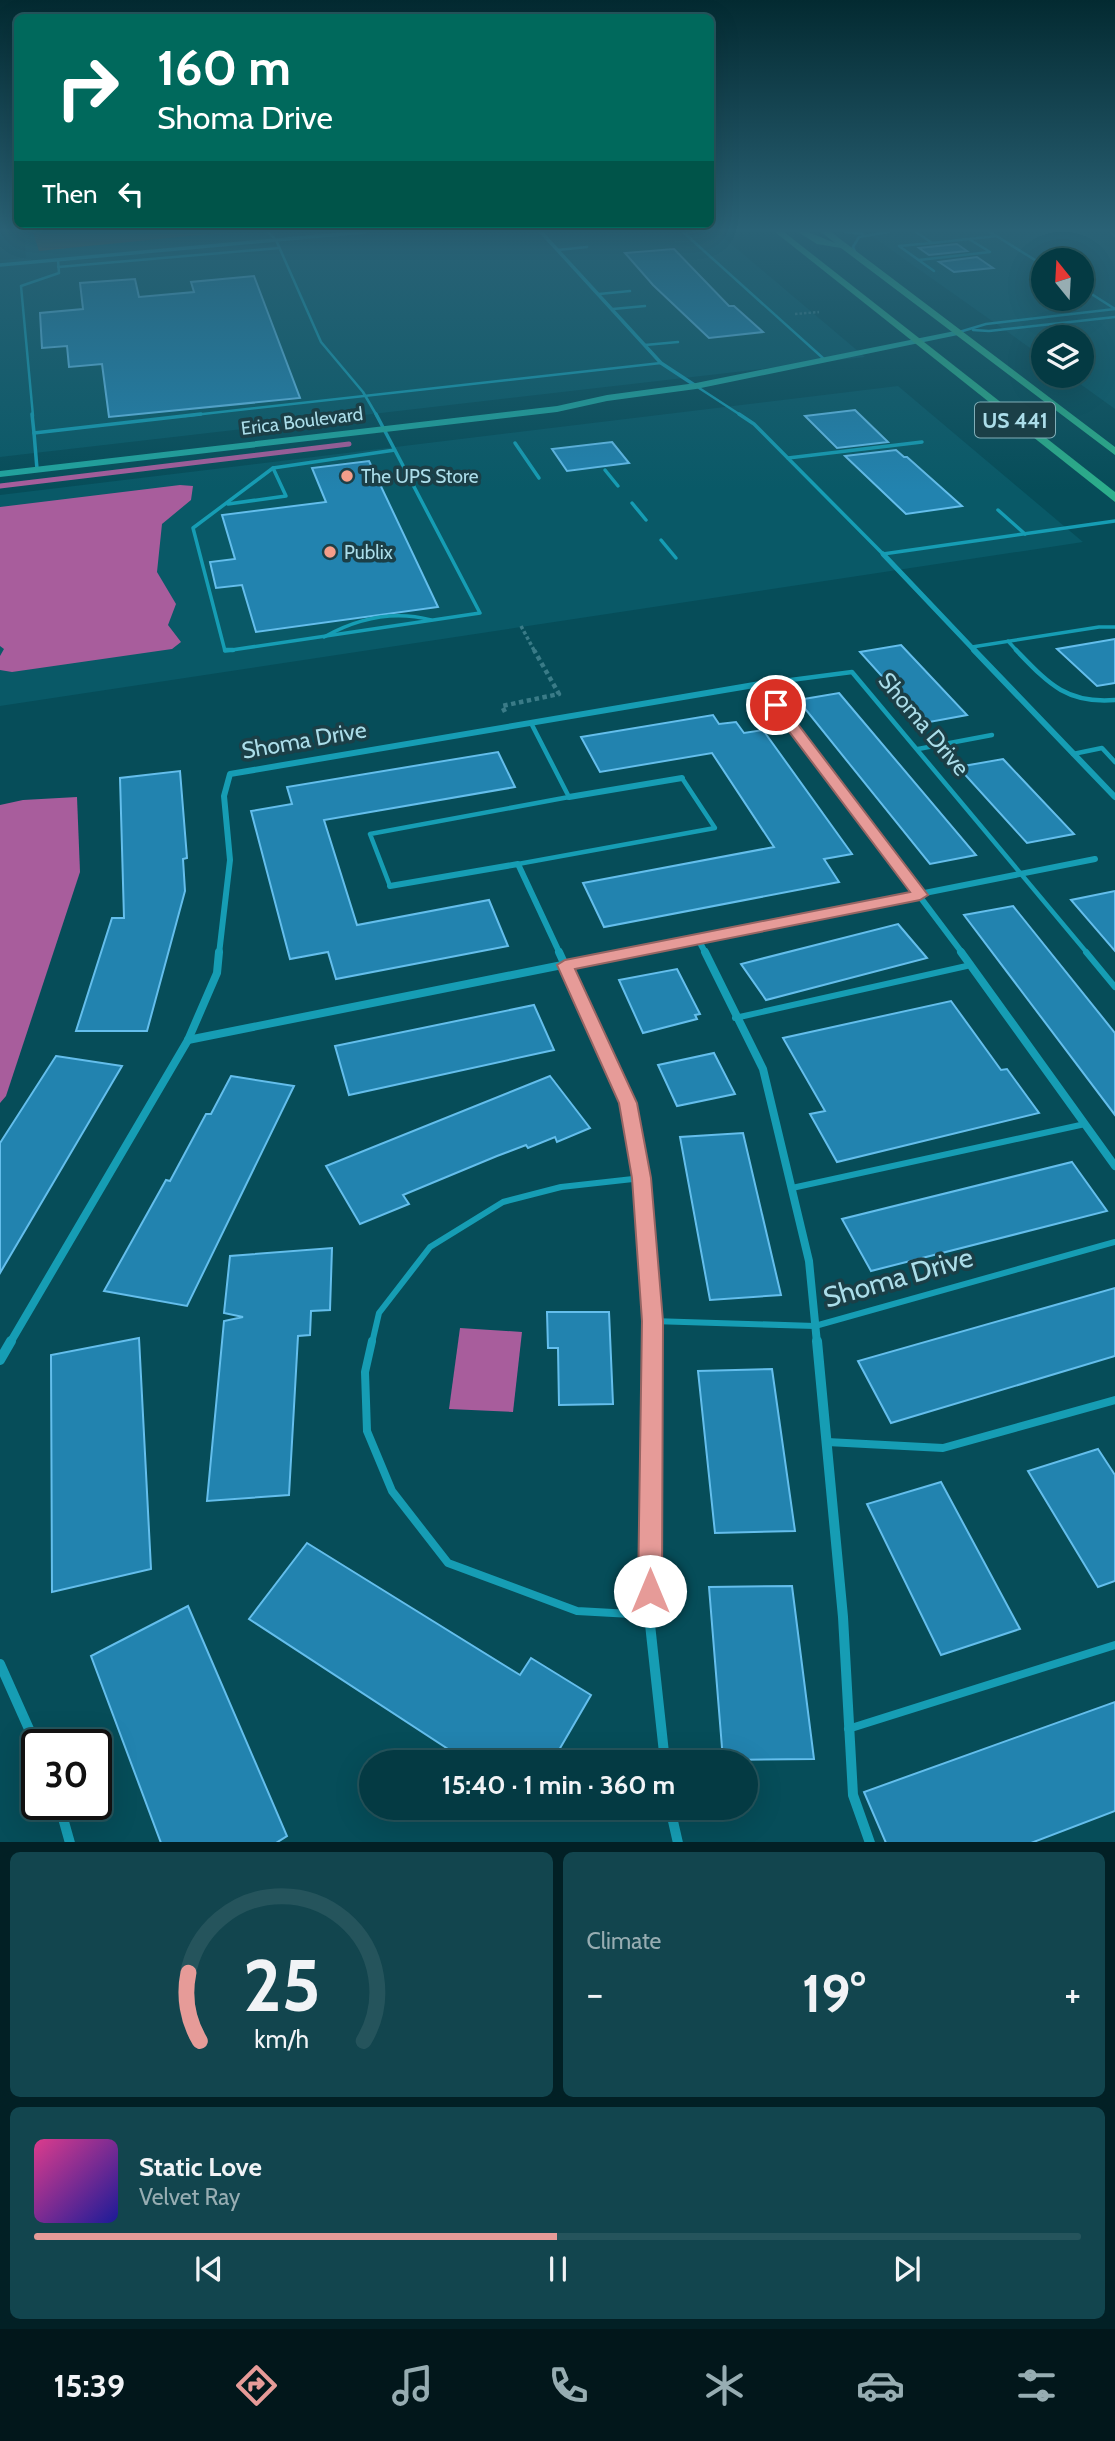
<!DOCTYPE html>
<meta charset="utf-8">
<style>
body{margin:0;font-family:Cabin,sans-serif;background:#12454e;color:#f1f3f6;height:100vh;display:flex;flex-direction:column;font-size:26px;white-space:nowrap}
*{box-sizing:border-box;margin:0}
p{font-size:23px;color:#97adb2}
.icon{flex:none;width:38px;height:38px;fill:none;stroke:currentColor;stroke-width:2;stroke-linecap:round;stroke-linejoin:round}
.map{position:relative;height:1842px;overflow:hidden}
.drawer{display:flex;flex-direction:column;gap:10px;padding:10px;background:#022025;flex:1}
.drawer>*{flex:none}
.guide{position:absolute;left:14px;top:14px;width:700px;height:214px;border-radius:10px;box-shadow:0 7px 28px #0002,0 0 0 2px #25545c;background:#00695c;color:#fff;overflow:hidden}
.needle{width:46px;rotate:342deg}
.fabs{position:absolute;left:1031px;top:248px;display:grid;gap:14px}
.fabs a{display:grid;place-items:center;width:63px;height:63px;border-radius:50%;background:#043a43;box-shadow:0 7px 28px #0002,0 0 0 2px #25545c;font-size:35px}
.speed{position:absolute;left:21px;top:1729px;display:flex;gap:14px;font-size:35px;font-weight:700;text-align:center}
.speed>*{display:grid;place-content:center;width:91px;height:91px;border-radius:50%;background:#043a43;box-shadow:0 7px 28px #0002,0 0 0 2px #25545c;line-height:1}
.speed .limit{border:4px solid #111;border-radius:10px;background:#fff;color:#111}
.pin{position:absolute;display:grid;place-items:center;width:60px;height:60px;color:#fff;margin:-30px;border:4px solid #fff;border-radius:50%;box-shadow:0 2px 7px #0007}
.me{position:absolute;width:77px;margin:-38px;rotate:0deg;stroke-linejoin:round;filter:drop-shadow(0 0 5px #0008)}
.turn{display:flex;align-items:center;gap:24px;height:147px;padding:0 28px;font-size:32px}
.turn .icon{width:91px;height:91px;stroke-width:2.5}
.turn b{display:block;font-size:49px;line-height:60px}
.then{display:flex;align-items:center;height:66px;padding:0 28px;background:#0003;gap:14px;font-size:26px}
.big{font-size:52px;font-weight:700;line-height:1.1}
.drawer .tile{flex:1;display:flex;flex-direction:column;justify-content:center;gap:10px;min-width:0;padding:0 24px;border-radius:10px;background:#12454e}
.drawer .dial{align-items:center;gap:0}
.dial svg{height:182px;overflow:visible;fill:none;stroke:#25545c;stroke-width:7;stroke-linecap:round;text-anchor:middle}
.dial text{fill:#f1f3f6;stroke:none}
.song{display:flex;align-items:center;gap:21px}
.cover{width:84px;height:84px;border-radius:10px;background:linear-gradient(135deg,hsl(330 70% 55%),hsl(240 70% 35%))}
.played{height:7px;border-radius:4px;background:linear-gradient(90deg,#e69b98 50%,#25545c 50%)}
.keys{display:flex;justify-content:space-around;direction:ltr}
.heat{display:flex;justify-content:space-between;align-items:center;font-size:38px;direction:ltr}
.drawer .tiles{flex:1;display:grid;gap:10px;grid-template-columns:1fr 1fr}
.tile:last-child{grid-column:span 2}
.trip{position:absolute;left:359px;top:1750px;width:399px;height:70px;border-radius:35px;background:#043a43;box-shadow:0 7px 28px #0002,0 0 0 2px #25545c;font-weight:700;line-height:70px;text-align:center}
.menu{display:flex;height:112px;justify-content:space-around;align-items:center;background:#02171b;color:#97adb2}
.menu .icon{width:49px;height:49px}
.menu .on{color:#e69b98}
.menu b{font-size:32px;color:#f1f3f6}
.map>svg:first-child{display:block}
</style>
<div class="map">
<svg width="1115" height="1843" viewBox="0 0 1115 1843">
<rect width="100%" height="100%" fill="#064d59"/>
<g fill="#095967" fill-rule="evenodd">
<polygon points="24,232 717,232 865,357 0,457 0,260 26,258"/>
<path d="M866,232H1115V409L1069,376H1082V338H1043V357ZM1043,261H1082V299H1043Z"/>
<polygon points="898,386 1083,542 0,706 0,495"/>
</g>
<polygon fill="#7b3829" points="33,232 229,232 39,251"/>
<g fill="#a85d9c">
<polygon points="180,485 193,486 191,500 162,524 157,572 176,604 168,625 181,642 172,649 12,672 0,670 0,656 4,649 0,646 0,507"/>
<polygon points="77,797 80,872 6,1096 0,1103 0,805 23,800"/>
<polygon points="460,1328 522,1332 513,1412 449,1409"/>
</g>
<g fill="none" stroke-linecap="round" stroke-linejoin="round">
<polyline stroke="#a85d9c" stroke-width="5" points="0,486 349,444"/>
</g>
<g fill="#2283af" stroke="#64beec" stroke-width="2">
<polygon points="957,244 967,251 929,255 919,248"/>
<polygon points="674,249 729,306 734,306 763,332 709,338 653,285 625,253"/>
<polygon points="977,257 993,268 954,272 939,262"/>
<polygon points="254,276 300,398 109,417 102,364 69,367 67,346 42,348 40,313 83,309 80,283 135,279 139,297 194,292 191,282"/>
<polygon points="855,410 888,442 837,448 805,416"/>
<polygon points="612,442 629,463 567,471 552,449"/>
<polygon points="896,450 904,457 907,457 962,506 906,514 845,456"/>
<polygon points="369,461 438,607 256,632 242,585 216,588 210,562 235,559 222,515 326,502 312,468"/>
<polygon points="1115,639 1115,683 1097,686 1057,649"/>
<polygon points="901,645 967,715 924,723 860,652"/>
<polygon points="839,693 976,855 930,864 798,700"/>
<polygon points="713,715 719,724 736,722 744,733 763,730 852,854 824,859 839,882 604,927 583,883 774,847 712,753 600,772 581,737"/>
<polygon points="498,752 515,787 324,820 357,925 489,900 508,946 336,979 328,952 290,959 251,811 292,804 287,787"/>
<polygon points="1003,759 1074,834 1027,843 958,767"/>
<polygon points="180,771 187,858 183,859 185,891 147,1031 76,1031 112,918 124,918 120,778"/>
<polygon points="1115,891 1115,951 1071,900"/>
<polygon points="1013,906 1115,1033 1115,1115 964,915"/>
<polygon points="898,924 927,958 766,1000 741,964"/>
<polygon points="677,969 700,1014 695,1015 697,1019 643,1033 619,980"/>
<polygon points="951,1001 1001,1070 1007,1069 1039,1113 837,1162 810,1114 825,1111 783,1038"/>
<polygon points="534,1005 554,1050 349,1095 335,1046"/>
<polygon points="714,1053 735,1094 677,1106 658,1065"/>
<polygon points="56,1056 122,1066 0,1273 0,1143"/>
<polygon points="231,1076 294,1086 187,1306 104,1291 166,1180 170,1181 206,1114 211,1114"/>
<polygon points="550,1076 590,1128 557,1142 555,1137 528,1148 526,1145 497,1156 403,1195 409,1204 360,1224 326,1166"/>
<polygon points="743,1133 781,1295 710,1300 680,1137"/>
<polygon points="1072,1162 1107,1211 871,1271 842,1219"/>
<polygon points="332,1248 330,1310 311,1311 310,1335 298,1336 289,1495 207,1501 224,1321 243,1317 224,1313 230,1256"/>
<polygon points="1115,1288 1115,1356 891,1423 858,1361"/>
<polygon points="547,1312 609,1312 613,1404 559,1405 558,1348 548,1348"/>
<polygon points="139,1338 151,1569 52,1592 51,1355"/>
<polygon points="772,1369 795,1531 715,1533 698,1371"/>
<polygon points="1098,1449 1115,1475 1115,1581 1098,1587 1028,1471"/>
<polygon points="941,1482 1020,1629 941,1655 867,1504"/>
<polygon points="307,1543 520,1675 531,1658 591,1695 552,1762 468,1762 249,1619"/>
<polygon points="792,1586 814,1759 723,1760 709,1587"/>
<polygon points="188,1606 287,1836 276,1843 161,1843 91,1656"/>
<polygon points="1115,1702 1115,1811 1031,1843 886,1843 864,1792"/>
</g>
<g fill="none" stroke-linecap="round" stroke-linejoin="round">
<g stroke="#3a7b87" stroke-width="2.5" stroke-dasharray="2.5 2" stroke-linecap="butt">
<polyline points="795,314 819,312"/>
<polyline points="1039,358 1043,357"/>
</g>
<polyline stroke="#3a7b87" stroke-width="3.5" stroke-dasharray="3.5 2.5" stroke-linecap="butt" points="521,626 535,652"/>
<polyline stroke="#3a7b87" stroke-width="4.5" stroke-dasharray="4.5 3.5" stroke-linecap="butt" points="505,712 502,706 559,694 534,650"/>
<g stroke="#169db4" stroke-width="2.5">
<polyline points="268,232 276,240 321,342 363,392 377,416"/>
<polyline points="683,232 824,359"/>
<polyline points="845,232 863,234"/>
<polyline points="916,232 932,243 899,246 934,271"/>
<polyline points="990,232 1043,265"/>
<polyline points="1111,232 1115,236"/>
<polyline points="932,243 997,236"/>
<polyline points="558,250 587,247"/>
<polyline points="856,254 853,247 859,237 889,232"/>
<polyline points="919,260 990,252 969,239"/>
<polyline points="58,267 279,248"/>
<polyline points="1082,288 1115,309"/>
<polyline points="599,294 630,291"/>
<polyline points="613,309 645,306"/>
<polyline points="973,330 989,331 1115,317"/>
<polyline points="956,333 986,324 1115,309"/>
<polyline points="645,345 678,342"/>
<polyline points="696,386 742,416"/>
<polyline points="33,416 21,286 59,273 58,260"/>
<polyline points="185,416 661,363"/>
</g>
<g stroke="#169db4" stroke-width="3.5">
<polyline points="32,414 34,433 201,414"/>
<polyline points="376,414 480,613 225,651 193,528 273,468 395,450"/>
<polyline points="739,414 754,424 883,554 1115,521"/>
<polyline points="34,433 37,469"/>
<polyline points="515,443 539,478"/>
<polyline points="788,458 922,442"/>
<polyline points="605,470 618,486"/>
<polyline points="632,503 646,520"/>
<polyline points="228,504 286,496 273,468"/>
<polyline points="998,510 1025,534"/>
<polyline points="661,540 676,558"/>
<path d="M324,637C358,618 393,610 431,620"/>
<polyline points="1008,641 1018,652"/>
<polyline points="972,647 1099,627 1115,627"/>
</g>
<g stroke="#169db4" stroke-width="4.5">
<polyline points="225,650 233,650"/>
<path d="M1016,650C1048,683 1066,704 1115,700"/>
<polyline points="760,684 852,672 1088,954"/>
<polyline points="918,749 992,735"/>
<polyline points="1073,754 1102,748 1115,762"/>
<polyline points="518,864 715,828 682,778"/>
<polyline points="390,886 370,834 569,797 531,723"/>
</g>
<g stroke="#169db4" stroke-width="6">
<polyline points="1086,952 1115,987"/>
<polyline points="735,1018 971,965"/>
<polyline points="792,1188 1085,1124"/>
<polyline points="652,1321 815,1326 1115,1242"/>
<polyline points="372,1343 379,1313 430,1247 503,1202 561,1187 642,1178"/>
</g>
<g stroke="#169db4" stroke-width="8">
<polyline points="372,1341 365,1372 367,1431 392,1491 448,1563 577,1611 649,1615"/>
<polyline points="827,1442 943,1448 1115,1400"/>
<polyline points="848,1729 1115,1645"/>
</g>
<g stroke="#169db4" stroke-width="3.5">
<polyline points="541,232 661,363 696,386"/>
<polyline points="0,265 365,232"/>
</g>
<polyline stroke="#169db4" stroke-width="5" points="883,554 976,652"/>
<g stroke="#169db4" stroke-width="6">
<polyline points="974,650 1115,797"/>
<polyline points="569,797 682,778"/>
<polyline points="390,886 518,864 560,954"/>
<polyline points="698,939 706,954"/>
<polyline points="219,954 230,860 224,796 230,774 760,684 963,954"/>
<polyline points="618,954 1095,859"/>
</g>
<g stroke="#169db4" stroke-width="8">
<polyline points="559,952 628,1103 642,1178 652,1343"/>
<polyline points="705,952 763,1069 809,1261 817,1343"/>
<polyline points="961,952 1115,1166"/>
<polyline points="188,1040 627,952"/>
<polyline points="10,1343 188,1040 217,973 219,952"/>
</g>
<g stroke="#169db4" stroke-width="10">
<polyline points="652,1341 649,1615 665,1762"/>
<polyline points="817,1341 843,1617 853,1795 870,1843"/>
<polyline points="0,1360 11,1341"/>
<polyline points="0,1664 37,1747"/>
<polyline points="59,1804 70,1843"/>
<polyline points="670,1808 678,1843"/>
</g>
<polygon fill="#21a59f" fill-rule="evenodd" points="955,331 959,333 958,335 696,389 607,401 557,412 0,477 0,471 557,406 607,395 696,383"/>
<g fill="#2cae8b" fill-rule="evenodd">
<polygon points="775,232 784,232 1115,492 1115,502"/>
<polygon points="798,232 808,232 835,243 821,232 831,232 1115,447 1115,455 841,248 817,244"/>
</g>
</g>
<linearGradient id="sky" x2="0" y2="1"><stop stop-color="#032a31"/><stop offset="0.47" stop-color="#2a6276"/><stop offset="1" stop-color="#2a6276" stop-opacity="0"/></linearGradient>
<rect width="1115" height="490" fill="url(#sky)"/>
<polygon fill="#e69b98" stroke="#966563" stroke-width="2" points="776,701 781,702 928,895 920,900 575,969 637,1103 651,1178 663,1321 662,1591 658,1599 650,1602 641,1599 638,1591 642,1321 632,1178 619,1103 557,965 565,960 910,892 769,705"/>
<g fill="#f49e8a" stroke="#1b3f47" stroke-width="2.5">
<circle cx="347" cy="476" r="7"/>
<circle cx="330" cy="552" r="7"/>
</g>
<g text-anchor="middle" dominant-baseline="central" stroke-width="7" stroke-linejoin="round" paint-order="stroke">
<g font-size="19" fill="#abdde9" stroke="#1b3f47">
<text transform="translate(302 421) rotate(-7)">Erica Boulevard</text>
</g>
<g font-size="19" fill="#abdde9" stroke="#1b3f47" text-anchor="start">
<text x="361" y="476">The UPS Store</text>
<text x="344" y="552">Publix</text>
</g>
<rect fill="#1b3f47" stroke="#80aeb8" stroke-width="2" x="975" y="402.5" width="80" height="35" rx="5"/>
<g font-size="21" font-weight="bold" fill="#abdde9">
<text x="1015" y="420">US 441</text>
</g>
<g font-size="23" fill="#abdde9" stroke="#1b3f47">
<text transform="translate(924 724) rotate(50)">Shoma Drive</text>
<text transform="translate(304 740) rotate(-10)">Shoma Drive</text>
</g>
<g font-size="28" fill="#abdde9" stroke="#1b3f47">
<text transform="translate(898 1277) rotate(-16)">Shoma Drive</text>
</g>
</g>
</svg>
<div class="fabs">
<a><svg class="needle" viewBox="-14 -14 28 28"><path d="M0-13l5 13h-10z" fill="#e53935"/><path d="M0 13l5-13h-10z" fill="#97adb2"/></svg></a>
<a><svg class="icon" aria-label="layers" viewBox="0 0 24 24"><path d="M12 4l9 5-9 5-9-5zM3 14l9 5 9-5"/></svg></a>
</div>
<div class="speed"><div class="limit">30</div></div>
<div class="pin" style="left:776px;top:705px;background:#d93025"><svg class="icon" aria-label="arrive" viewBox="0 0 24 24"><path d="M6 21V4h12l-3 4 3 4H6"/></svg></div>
<svg class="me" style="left:650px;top:1591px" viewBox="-20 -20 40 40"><circle r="19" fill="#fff"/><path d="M0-13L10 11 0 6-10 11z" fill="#e69b98"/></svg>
<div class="trip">15:40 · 1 min · 360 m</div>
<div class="guide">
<div class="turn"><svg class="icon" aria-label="right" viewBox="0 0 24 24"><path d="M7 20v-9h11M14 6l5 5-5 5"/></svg><div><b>160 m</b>Shoma Drive</div></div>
<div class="then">Then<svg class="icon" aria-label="left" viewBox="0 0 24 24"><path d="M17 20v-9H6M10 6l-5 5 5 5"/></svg></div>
</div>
</div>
<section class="drawer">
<div class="tiles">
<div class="tile dial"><svg viewBox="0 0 100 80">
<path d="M14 69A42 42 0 1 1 86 69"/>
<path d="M14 69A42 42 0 0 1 9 39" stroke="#e69b98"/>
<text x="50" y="56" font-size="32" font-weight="700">25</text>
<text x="50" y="72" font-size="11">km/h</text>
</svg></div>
<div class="tile"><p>Climate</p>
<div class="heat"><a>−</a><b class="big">19°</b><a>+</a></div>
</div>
<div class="tile">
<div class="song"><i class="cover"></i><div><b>Static Love</b><p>Velvet Ray</p></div></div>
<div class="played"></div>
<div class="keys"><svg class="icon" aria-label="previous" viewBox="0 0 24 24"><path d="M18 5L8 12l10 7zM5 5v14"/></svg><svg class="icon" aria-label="pause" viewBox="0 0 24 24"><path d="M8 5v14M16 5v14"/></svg><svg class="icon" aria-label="next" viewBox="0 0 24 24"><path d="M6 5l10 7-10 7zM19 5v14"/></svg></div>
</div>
</div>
</section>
<nav class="menu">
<b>15:39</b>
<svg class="icon on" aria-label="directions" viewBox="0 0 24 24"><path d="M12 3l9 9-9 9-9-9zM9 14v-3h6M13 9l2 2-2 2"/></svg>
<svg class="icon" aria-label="music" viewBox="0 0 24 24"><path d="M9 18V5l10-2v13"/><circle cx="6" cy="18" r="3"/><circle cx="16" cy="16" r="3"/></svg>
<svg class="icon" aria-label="phone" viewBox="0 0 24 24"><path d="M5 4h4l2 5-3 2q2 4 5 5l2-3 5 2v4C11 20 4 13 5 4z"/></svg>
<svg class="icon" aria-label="climate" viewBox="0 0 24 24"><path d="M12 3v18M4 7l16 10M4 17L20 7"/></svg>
<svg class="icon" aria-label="car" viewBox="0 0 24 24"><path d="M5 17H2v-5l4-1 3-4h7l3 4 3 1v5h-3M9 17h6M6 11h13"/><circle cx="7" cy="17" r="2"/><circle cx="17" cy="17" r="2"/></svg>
<svg class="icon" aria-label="filters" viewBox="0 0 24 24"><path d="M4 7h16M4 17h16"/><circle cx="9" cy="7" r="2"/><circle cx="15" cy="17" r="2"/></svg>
</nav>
